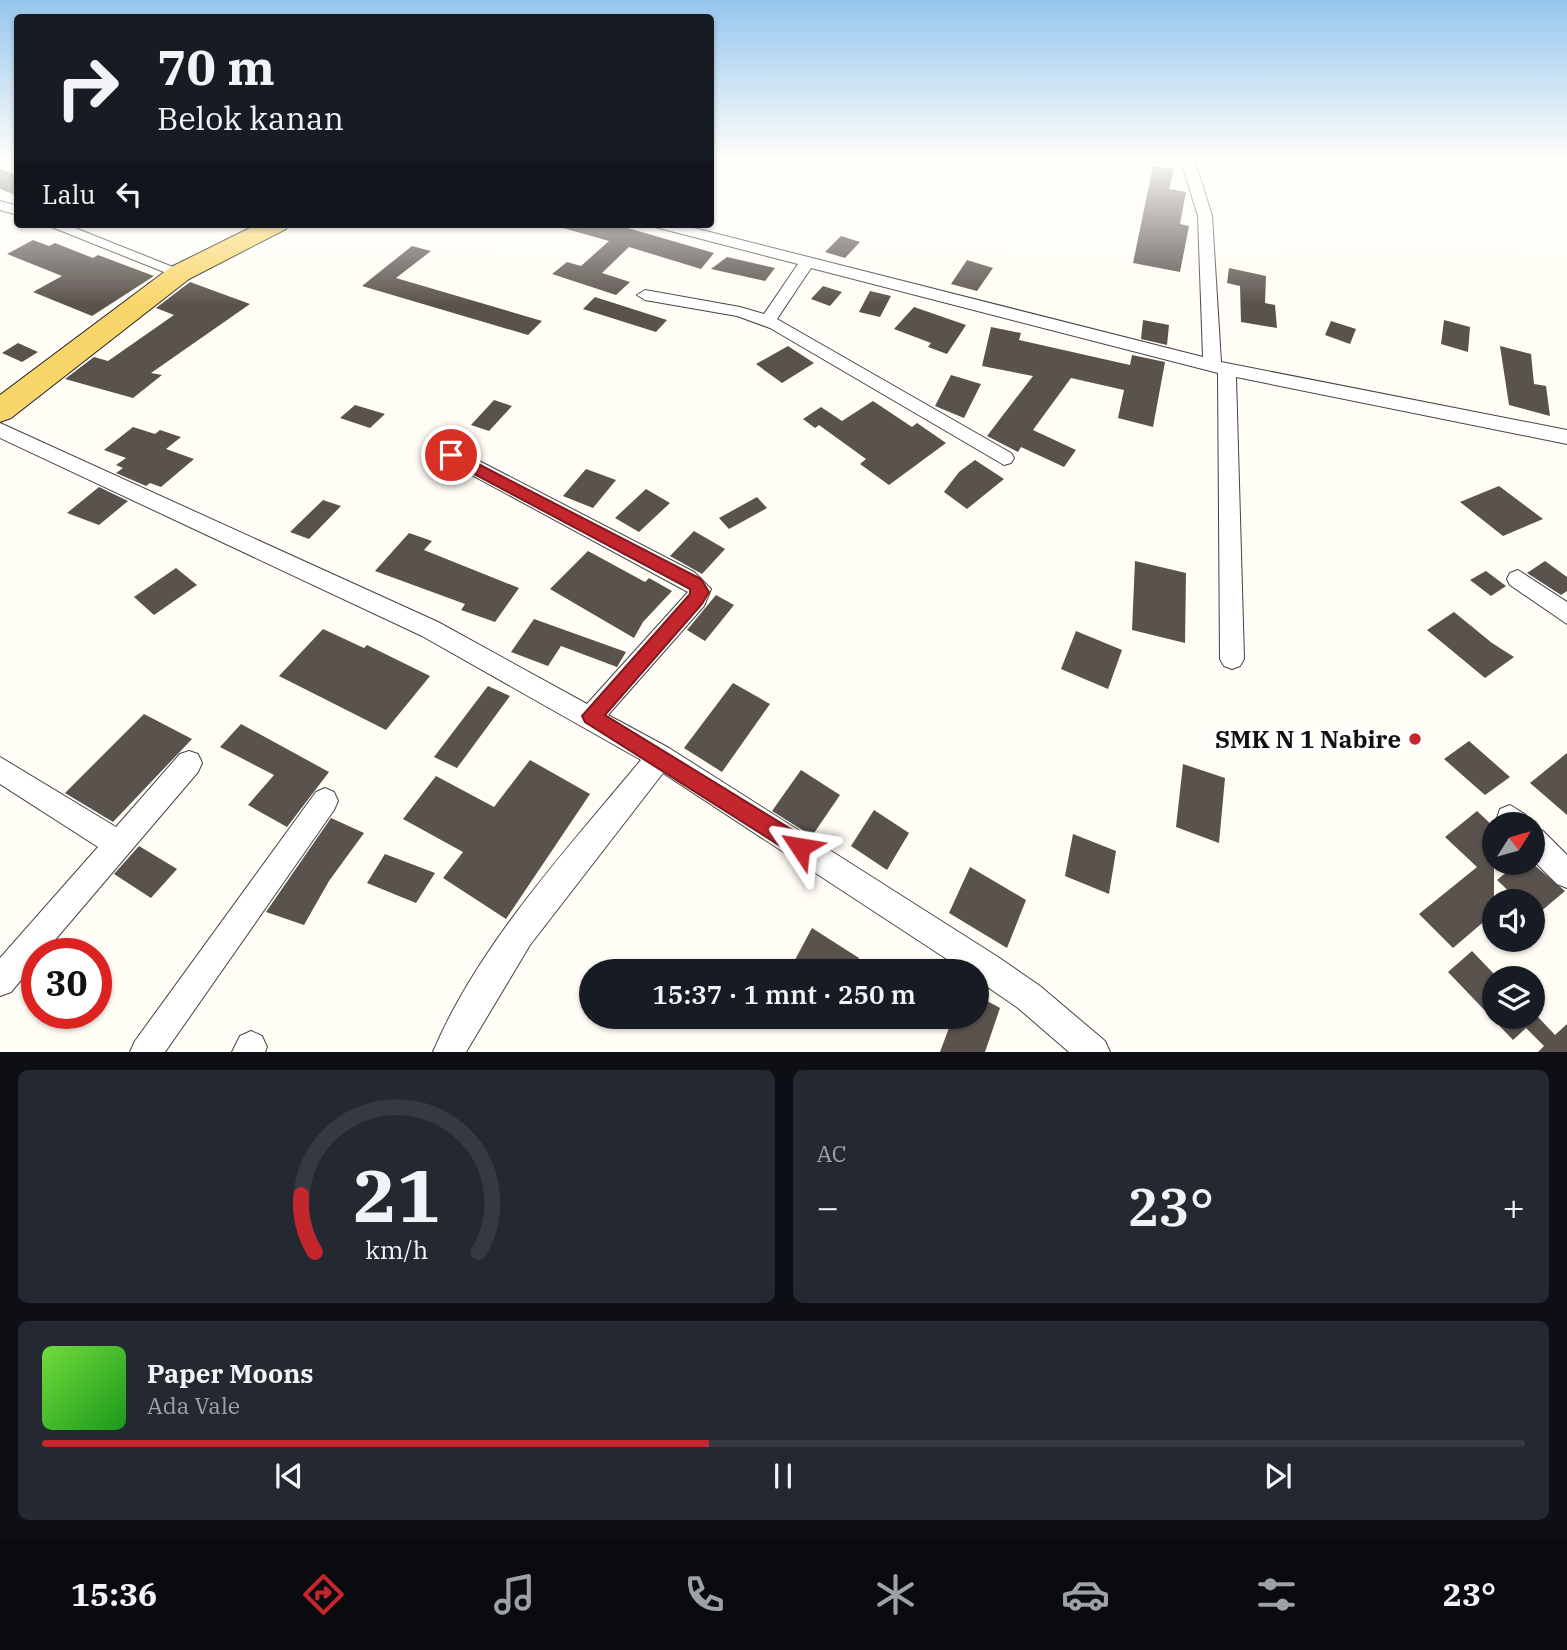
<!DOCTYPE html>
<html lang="id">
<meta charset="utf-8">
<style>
body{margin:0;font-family:"IBM Plex Serif",serif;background:#242831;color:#f1f3f6;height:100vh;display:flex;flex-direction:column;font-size:26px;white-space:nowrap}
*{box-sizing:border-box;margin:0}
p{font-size:23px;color:#9ea1a6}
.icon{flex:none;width:38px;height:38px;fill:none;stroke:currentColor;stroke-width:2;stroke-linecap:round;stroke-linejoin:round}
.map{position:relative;height:1052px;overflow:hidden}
.sheet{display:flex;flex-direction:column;gap:18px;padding:18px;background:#0d0f14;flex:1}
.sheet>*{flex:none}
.guide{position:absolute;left:14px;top:14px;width:700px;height:214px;border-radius:7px;box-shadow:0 2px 5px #0004;background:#171b24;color:#f1f3f6;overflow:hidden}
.needle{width:46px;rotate:53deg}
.buttons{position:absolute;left:1482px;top:812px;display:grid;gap:14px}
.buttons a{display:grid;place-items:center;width:63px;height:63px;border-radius:50%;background:#171b24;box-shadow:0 2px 5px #0004;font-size:35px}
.speed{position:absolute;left:21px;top:938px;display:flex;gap:14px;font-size:35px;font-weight:700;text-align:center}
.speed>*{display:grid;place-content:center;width:91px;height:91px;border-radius:50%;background:#171b24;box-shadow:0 2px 5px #0004;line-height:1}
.speed .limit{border:10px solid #d22;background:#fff;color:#111}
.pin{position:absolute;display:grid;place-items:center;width:60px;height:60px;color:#fff;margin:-30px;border:4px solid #fff;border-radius:50%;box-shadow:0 2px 7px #0007}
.me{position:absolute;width:77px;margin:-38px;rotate:303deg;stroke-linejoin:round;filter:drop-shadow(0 0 5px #0008)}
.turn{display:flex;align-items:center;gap:24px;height:147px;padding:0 28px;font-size:32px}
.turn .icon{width:91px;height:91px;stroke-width:2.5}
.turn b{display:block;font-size:49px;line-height:60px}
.then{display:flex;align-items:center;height:66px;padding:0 28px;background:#0003;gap:14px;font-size:26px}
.big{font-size:52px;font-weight:600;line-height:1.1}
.sheet .tile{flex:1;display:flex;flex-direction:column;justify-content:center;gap:10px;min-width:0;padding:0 24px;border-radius:10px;background:#242831}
.sheet .dial{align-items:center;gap:0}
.dial svg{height:182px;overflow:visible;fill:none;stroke:#363941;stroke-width:7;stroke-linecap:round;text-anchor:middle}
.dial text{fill:#f1f3f6;stroke:none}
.song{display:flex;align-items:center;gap:21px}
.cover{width:84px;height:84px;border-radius:10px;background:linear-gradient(135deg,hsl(100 70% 55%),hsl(120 70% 35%))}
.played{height:7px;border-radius:4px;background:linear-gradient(90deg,#c4262e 45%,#363941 45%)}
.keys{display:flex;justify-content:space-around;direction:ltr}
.heat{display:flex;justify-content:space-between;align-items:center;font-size:38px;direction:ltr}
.sheet .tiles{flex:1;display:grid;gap:18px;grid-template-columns:1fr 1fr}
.tile:last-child{grid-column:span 2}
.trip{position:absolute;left:579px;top:959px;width:410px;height:70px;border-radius:35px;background:#171b24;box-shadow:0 2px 5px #0004;font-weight:600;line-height:70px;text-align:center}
.tab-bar{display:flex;height:112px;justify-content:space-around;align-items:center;background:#090b0e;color:#9ea1a6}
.tab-bar .icon{width:49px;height:49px}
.tab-bar .on{color:#c4262e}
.tab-bar b{font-size:32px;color:#f1f3f6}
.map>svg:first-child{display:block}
</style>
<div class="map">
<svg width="1567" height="1052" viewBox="0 0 1567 1052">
<rect width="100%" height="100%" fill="#fffdf5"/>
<g fill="#5a524d">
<polygon points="1153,166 1174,169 1169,189 1186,192 1180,224 1189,226 1180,272 1133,263"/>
<polygon points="0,169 18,175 18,196 0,189"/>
<polygon points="564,224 614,224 714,253 701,269 629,247 602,273 630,282 616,295 552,274 567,262 581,266 609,241 563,228"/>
<polygon points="841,236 860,242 845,258 825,252"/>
<polygon points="33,240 49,246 55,243 93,258 98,255 154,276 92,316 33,292 62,276 7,254"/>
<polygon points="412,246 431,251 396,278 542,321 528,335 362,286"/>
<polygon points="727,257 736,259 775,268 765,281 711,269"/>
<polygon points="967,260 993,268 977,291 951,284"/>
<polygon points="1229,268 1266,276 1265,303 1275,305 1277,328 1241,322 1240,286 1227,283"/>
<polygon points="190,282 250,304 151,373 162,375 133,398 65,379 94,357 108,361 174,315 156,308"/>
<polygon points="823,286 842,292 830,306 811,299"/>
<polygon points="870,291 891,296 880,317 859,312"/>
<polygon points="595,297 667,320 656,332 583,309"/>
<polygon points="914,307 966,325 947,354 928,347 931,343 894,329"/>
<polygon points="1143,320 1169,325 1167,345 1141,339"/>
<polygon points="1444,320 1470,327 1468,352 1441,344"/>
<polygon points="1331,321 1356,329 1350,344 1325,335"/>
<polygon points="991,327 1021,333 1019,340 1130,365 1132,355 1165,362 1153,427 1118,418 1124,390 1071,378 1033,430 1076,450 1064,467 1021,447 1018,452 987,436 1033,376 982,366"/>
<polygon points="18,343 38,352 22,362 2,353"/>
<polygon points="788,346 814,363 782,383 756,364"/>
<polygon points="1500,346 1531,354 1534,384 1546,386 1550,416 1509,405"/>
<polygon points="951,375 981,384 964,418 935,406"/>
<polygon points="494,400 512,406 489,431 471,425"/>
<polygon points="873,401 912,427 917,423 946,443 889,485 860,464 866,459 819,425 815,428 803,419 821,407 842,421"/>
<polygon points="355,405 385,414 370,428 340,418"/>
<polygon points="133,427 155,434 160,430 181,437 166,449 194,459 161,487 150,483 146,486 116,473 123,468 116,465 126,458 104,450"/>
<polygon points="975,460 1004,479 967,509 944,492 959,472"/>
<polygon points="586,469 616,480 593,508 563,496"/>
<polygon points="1499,486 1543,519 1503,536 1460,502"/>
<polygon points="99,487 128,501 99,525 67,513"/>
<polygon points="646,489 670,503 639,532 615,518"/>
<polygon points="757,497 767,508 729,529 719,518"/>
<polygon points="323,500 341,506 309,539 290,532"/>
<polygon points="694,531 725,549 702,574 670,556"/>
<polygon points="409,533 432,541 424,550 519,588 495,622 461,610 465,604 375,571"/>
<polygon points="588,551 645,582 649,578 672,591 643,622 634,638 550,589"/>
<polygon points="1135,561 1186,573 1185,643 1132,630"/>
<polygon points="1545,561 1567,577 1567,591 1561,595 1527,573"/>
<polygon points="176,568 197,585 154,615 134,597"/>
<polygon points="1486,571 1506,586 1491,596 1470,580"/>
<polygon points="716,595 734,605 705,641 687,630"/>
<polygon points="1454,612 1492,643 1514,657 1485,678 1427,630"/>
<polygon points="534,619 626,652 617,667 561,646 548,666 511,652"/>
<polygon points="323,629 364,648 367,645 430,676 386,730 279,676"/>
<polygon points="1076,631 1122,650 1108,689 1061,669"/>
<polygon points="733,683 770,704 722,772 684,748"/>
<polygon points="488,686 510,696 457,768 434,757"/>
<polygon points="144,714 192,739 113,822 65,793"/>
<polygon points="241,724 329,772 287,827 248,805 274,775 220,747"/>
<polygon points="1469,741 1510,777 1485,795 1444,759"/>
<polygon points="1567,753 1567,815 1530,783"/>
<polygon points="530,760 590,794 506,919 443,878 463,852 403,819 436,776 494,807"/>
<polygon points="1183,764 1225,778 1219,843 1176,827"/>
<polygon points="801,770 840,795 812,836 772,811"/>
<polygon points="874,810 909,833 887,870 851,846"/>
<polygon points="1477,811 1494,827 1494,913 1453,948 1419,914 1477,867 1445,837"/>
<polygon points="331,818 364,833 329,881 304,925 266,912"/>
<polygon points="1073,834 1116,851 1109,894 1065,876"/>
<polygon points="139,846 177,869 151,898 114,874"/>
<polygon points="385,854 435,873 416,903 367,883"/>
<polygon points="1517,863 1532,863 1565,891 1533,918 1533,901 1519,901 1497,880"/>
<polygon points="970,867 1026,900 1007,948 949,913"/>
<polygon points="812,928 859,958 852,971 789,971"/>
<polygon points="1472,951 1494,974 1494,1017 1538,1017 1555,1035 1567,1024 1567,1052 1538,1052 1544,1046 1526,1028 1513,1040 1448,972"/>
<polygon points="976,995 1000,1008 985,1052 940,1052 953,1017 976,1017"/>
</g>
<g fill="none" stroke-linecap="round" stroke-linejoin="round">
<defs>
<g id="street">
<polygon points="1180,158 1194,158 1212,216 1221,362 1567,430 1567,444 1236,377 1244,659 1240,666 1232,669 1224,666 1220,659 1218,373 811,268 777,319 1011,453 1014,458 1011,463 1004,465 770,328 737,316 645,300 637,295 645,290 740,307 764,314 798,264 655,227 653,224 678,224 1203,357 1198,216"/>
<polygon points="0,201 18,206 18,215 0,210"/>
<polygon points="44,224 65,224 188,273 186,276 174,276"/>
<path d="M0,423L438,622L587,704L688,592L444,460L441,455L444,450H458L694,572L711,589L704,606L608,715L669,748L998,957L1040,986L1105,1041L1110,1052H1069L1018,1008L976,979V971H965L663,773L530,945L466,1052H433C478,945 568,848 641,760L422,636L0,438Z"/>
<polygon points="1518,570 1567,602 1567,624 1510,585 1507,579 1510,573"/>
<polygon points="189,751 198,754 202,763 198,772 43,954 37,954 37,961 11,992 0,996 0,958 98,847 0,784 0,757 116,827 180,754"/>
<polygon points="325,788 334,792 338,801 334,810 165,1052 130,1052 135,1041 316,792"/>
<polygon points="1510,805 1526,815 1529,824 1499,824 1497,818 1500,809"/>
<polygon points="1533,827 1543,831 1567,855 1567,888 1557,884 1533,860"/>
<polygon points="251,1031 262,1036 267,1047 265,1052 232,1052 240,1036"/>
</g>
<polygon id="primary" points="258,224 289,224 286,229 189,279 11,418 0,422 0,395 171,267"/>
</defs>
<use href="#street" stroke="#444" stroke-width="2"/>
<use href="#primary" stroke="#222" stroke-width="2"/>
<use href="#street" fill="#fff" fill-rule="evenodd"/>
<use href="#primary" fill="#f9d66b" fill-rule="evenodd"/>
</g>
<linearGradient id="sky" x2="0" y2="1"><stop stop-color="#95c6ee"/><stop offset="0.52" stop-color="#fffefa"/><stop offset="1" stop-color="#fffefa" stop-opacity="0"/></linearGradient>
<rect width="1567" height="305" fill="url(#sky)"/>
<polygon fill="#c4262e" stroke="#7f191e" stroke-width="2" points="451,450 701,579 709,592 702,604 605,715 807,839 810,847 807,854 800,857 793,854 585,722 582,716 690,594 690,589 446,459 444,455"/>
<circle fill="#c4262e" stroke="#fff" stroke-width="2.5" cx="1415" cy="739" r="7"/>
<g text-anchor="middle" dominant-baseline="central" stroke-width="7" stroke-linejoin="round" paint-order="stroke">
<g font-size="24" font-weight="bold" fill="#111" stroke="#fff" text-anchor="end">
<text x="1401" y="739">SMK N 1 Nabire</text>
</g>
</g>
</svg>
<div class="buttons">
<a><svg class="needle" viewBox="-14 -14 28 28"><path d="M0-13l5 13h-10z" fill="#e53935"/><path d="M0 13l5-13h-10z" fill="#9ea1a6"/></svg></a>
<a><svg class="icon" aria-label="sound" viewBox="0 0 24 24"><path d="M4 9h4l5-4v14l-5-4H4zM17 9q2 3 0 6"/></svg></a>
<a><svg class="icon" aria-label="layers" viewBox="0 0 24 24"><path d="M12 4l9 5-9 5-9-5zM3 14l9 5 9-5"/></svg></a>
</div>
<div class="speed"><div class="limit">30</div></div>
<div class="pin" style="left:451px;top:455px;background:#d93025"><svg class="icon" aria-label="arrive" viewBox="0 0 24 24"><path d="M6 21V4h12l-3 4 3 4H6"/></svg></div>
<svg class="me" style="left:800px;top:847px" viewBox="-20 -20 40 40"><path d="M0-17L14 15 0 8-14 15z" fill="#c4262e" stroke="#fff" stroke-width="4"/></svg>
<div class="trip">15:37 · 1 mnt · 250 m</div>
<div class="guide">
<div class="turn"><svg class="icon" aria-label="right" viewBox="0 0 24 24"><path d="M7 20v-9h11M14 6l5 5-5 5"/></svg><div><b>70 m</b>Belok kanan</div></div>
<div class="then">Lalu<svg class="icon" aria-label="left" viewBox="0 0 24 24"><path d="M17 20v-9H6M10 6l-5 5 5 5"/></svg></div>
</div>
</div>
<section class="sheet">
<div class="tiles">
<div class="tile dial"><svg viewBox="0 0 100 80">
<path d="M14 69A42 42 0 1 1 86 69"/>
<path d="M14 69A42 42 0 0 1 8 44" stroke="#c4262e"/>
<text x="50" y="56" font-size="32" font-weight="700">21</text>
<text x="50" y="72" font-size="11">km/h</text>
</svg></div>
<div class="tile"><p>AC</p>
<div class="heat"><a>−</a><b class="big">23°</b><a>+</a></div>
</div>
<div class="tile">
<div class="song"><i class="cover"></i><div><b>Paper Moons</b><p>Ada Vale</p></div></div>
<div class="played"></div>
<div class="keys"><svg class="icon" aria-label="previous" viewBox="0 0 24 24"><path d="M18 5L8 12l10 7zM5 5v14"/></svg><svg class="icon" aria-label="pause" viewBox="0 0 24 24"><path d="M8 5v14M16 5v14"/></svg><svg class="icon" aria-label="next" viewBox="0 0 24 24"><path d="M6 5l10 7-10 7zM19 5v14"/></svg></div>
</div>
</div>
</section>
<nav class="tab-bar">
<b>15:36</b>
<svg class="icon on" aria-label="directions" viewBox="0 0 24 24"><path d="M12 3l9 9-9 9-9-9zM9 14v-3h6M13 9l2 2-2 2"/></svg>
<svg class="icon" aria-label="music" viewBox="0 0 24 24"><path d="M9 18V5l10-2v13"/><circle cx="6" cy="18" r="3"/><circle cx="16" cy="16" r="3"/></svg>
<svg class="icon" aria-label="phone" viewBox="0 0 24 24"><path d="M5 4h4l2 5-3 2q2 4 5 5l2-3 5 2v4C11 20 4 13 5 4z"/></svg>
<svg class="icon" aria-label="climate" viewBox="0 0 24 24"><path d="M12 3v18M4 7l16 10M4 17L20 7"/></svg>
<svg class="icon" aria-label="car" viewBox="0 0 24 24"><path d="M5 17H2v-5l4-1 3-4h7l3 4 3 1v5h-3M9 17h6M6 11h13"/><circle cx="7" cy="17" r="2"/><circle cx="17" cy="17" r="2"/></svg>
<svg class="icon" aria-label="filters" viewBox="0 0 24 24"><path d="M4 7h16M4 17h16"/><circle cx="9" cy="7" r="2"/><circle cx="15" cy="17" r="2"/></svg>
<b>23°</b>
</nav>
